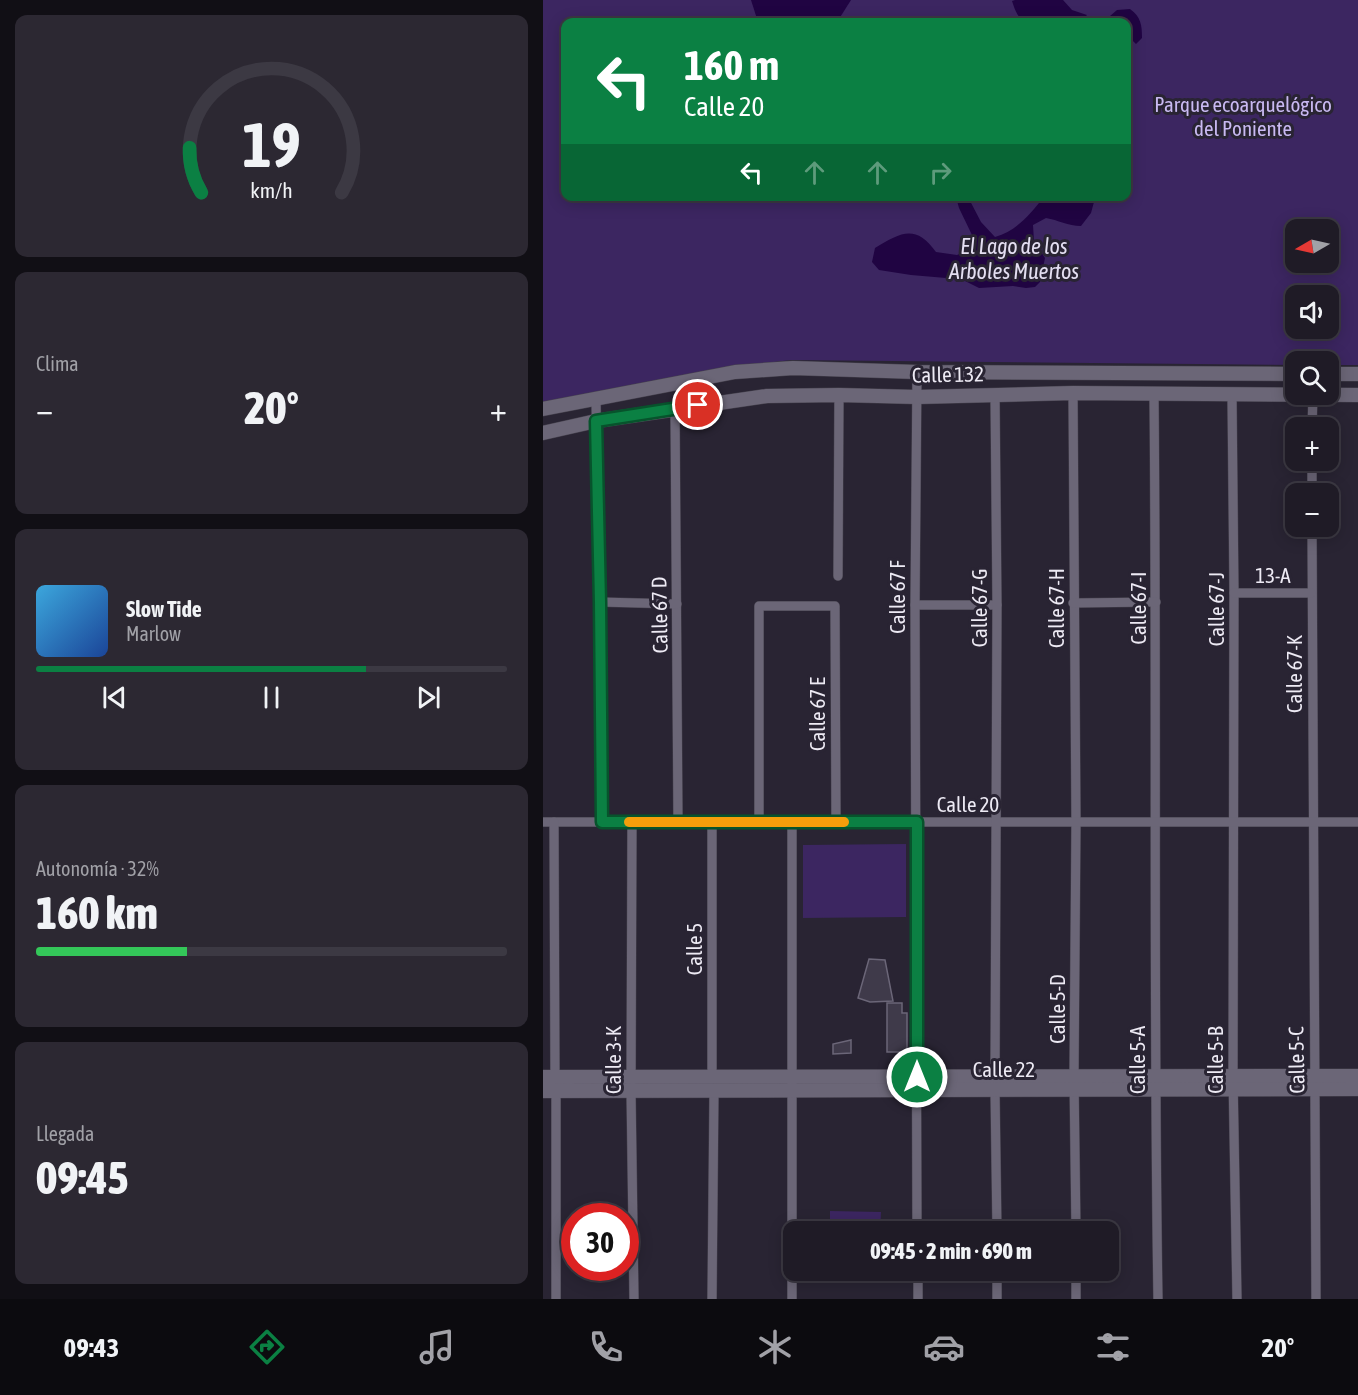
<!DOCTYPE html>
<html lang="es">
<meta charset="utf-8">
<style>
body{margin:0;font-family:"Asap Condensed",sans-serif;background:#2c2832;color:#f1f3f6;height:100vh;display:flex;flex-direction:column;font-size:22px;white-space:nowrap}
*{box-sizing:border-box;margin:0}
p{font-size:20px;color:#a1a1a7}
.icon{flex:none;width:33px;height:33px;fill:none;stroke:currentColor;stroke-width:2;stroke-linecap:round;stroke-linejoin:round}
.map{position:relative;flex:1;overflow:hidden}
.details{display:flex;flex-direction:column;gap:15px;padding:15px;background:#110f15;width:543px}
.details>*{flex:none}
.top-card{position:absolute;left:18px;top:18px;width:570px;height:183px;border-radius:12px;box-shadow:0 3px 15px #0003,0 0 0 2px #3c3943;background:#0b8043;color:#fff;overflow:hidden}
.needle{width:39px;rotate:261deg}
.controls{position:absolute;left:742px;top:219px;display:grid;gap:12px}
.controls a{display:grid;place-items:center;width:54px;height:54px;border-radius:12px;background:#1f1b26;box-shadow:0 3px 15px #0003,0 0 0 2px #3c3943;font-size:30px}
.speed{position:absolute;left:18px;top:1203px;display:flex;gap:12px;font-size:30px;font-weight:700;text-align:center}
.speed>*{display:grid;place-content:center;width:78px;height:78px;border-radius:50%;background:#1f1b26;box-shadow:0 3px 15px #0003,0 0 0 2px #3c3943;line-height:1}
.speed .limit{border:9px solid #d22;background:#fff;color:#111}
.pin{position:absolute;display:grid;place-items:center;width:51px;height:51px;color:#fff;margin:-26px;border:3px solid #fff;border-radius:50%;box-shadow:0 2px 6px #0007}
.me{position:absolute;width:66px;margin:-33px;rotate:0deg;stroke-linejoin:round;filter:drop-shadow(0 0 4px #0008)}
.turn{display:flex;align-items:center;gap:21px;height:126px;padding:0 24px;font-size:27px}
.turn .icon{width:78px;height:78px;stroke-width:2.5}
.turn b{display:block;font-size:42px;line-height:51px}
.lanes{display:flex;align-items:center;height:57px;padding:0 24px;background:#0003;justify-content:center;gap:30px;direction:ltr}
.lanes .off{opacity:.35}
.big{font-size:45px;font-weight:800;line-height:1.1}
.details .tile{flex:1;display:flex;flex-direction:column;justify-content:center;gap:9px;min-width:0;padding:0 21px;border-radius:12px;background:#2c2832}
.details .dial{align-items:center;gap:0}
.dial svg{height:156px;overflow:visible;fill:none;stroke:#3c3943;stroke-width:7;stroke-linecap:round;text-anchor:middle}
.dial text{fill:#f1f3f6;stroke:none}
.song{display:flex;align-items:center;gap:18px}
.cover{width:72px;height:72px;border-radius:9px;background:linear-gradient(135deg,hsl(200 70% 55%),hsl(220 70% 35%))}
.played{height:6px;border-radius:3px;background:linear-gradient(90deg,#0b8043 70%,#3c3943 70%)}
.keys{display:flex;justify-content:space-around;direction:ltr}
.heat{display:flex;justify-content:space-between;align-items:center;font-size:33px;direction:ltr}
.charge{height:9px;border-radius:4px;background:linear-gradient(90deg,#34c759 32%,#3c3943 0)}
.trip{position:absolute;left:240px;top:1221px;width:336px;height:60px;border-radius:12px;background:#1f1b26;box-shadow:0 3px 15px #0003,0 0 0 2px #3c3943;font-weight:800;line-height:60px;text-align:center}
.tab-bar{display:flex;height:96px;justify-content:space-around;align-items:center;background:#0c0b0f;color:#a1a1a7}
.tab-bar .icon{width:42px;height:42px}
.tab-bar .on{color:#0b8043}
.tab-bar b{font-size:27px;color:#f1f3f6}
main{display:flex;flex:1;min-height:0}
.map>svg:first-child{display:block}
</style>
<main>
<section class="details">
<div class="tile dial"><svg viewBox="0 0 100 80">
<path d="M14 69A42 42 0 1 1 86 69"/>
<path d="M14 69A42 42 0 0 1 8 46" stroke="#0b8043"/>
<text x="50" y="56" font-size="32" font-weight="700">19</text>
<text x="50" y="72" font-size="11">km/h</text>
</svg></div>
<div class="tile"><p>Clima</p>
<div class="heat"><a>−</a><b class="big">20°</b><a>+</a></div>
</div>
<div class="tile">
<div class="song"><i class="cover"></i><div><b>Slow Tide</b><p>Marlow</p></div></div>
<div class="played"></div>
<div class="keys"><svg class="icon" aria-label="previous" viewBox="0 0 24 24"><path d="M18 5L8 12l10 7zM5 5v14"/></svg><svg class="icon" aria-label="pause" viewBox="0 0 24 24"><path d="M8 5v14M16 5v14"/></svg><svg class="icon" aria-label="next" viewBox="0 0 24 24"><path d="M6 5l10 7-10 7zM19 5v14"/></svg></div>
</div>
<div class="tile"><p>Autonomía · 32%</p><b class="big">160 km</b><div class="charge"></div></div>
<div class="tile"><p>Llegada</p><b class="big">09:45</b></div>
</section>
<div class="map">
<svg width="815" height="1299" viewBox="0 0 815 1299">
<rect width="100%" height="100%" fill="#292433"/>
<g fill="#3c2661" fill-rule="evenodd">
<path d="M0,0H815V365H786V362H753V365L248,360L214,364L0,403ZM22,22H584V196H22ZM753,230H786V262H753ZM753,296H786V328H753Z"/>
<polygon points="363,844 363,917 260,918 260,845"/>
<polygon points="287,1211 338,1212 337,1231 287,1231"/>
</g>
<g fill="#200442">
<polygon points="208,0 308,0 296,19 277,22 215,22"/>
<path d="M472,0H520L529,10L544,15L538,22C525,23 488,26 478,19C473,14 471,7 469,1Z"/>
<path d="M587,9C598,17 599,25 599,38L593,44L584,35V22H560L574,10Z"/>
<path d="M413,197H425L438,222L452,237C475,230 487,214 501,197H554L551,202L548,213L538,226C525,226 515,220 503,218L490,225L491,241L502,258L497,282L492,287L483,288L470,286L436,288L412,276L403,278L368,275L336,270L329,262L332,248C358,232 373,224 393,252L414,255L423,251L429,235L416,208Z"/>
</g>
<g fill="#3f3a4a" stroke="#6b6678" stroke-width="1.5">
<polygon points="326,959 342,960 350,1001 327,1002 315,998"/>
<polygon points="344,1003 359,1003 359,1013 364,1013 364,1052 344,1052"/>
<polygon points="308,1040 308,1053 290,1054 290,1044"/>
</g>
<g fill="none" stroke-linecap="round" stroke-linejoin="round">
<defs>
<g id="street">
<polyline points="530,393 533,822 531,1077 533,1232"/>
<path d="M611,394C614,696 610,997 615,1299"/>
<polyline points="689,396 691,593 690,1076 694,1299"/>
<polyline points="53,399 59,822"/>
<polyline points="132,409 135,822"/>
<polyline points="769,428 770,395"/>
<polyline points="769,494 769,460"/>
<polyline points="769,526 773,1299"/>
<polyline points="295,576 296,395"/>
<polyline points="691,593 768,593"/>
<polyline points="57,602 134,604"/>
<polyline points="530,603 613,602"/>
<polyline points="372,605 454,605"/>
<polyline points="0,822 815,822"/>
<polyline points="11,822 12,1077"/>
<polyline points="89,822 88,1091 91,1299"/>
<polyline points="216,822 216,606 292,606 293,822"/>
<polyline points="169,1077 169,822"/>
<polyline points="452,1077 454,605 452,394"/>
<polyline points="452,1090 454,1232"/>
<polyline points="374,1232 372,605 374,372"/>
<polyline points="375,1270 375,1299"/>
<polyline points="454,1270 454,1299"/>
<polyline points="533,1270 533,1299"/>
<polyline points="13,1299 13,1091"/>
<polyline points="169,1299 171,1091"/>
<polyline points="249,1299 249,822"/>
</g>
<g id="secondary">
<polyline points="786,374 815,374"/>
<polyline points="0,409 192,372 250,368 374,372 753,374"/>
<polyline points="0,433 53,421 224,396 296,395 374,397 530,393 815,395"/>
<polyline points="0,1077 815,1076"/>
<polyline points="0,1091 815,1089"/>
</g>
</defs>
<use href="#street" stroke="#46424e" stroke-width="10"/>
<use href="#secondary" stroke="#46424e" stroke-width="15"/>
<use href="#street" stroke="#6b6677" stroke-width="9"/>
<use href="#secondary" stroke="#6b6677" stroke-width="14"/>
</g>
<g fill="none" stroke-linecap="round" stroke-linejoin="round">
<defs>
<polyline id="route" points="155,405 53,421 57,602 59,822 374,822 374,1077"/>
</defs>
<use href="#route" stroke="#07532c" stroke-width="15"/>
<use href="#route" stroke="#0b8043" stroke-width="10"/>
<polyline stroke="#f59e0b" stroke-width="10" points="86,822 301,822"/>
</g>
<g text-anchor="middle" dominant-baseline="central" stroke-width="6" stroke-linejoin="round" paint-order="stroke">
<g font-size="21" fill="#c9b9f2" stroke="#292433">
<text x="700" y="104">Parque ecoarquelógico<tspan x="700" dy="24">del Poniente</tspan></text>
</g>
<g font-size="21" fill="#edeaf4" stroke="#292433">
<text transform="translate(405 374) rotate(-1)">Calle 132</text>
<text x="730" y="575">13-A</text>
<text transform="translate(354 597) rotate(-90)">Calle 67 F</text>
<text transform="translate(436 608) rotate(-90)">Calle 67-G</text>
<text transform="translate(513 608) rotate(-90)">Calle 67-H</text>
<text transform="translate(595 608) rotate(-90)">Calle 67-I</text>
<text transform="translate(673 609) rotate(-90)">Calle 67-J</text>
<text transform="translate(116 615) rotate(-91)">Calle 67 D</text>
<text transform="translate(751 674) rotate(-90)">Calle 67-K</text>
<text transform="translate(274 714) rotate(-90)">Calle 67 E</text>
<text x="425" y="804">Calle 20</text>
<text transform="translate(151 949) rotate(-90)">Calle 5</text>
<text transform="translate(514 1009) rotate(-90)">Calle 5-D</text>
<text transform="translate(70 1060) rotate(-90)">Calle 3-K</text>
<text transform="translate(594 1060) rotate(-90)">Calle 5-A</text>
<text transform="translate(672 1060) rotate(-90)">Calle 5-B</text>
<text transform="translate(753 1060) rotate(-91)">Calle 5-C</text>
<text x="461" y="1069">Calle 22</text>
</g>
<g font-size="22" font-style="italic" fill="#e4dff2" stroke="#292433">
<text x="471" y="246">El Lago de los<tspan x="471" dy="25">Arboles Muertos</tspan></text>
</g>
</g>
</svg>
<div class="controls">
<a><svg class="needle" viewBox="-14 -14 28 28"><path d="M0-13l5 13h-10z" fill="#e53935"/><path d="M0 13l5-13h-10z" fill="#a1a1a7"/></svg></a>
<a><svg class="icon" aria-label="sound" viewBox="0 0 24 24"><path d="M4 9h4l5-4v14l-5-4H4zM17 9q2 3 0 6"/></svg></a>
<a><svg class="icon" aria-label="search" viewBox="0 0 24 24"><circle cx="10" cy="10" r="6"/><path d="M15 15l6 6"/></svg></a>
<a>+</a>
<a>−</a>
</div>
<div class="speed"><div class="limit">30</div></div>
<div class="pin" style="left:155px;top:405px;background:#d93025"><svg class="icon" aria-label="arrive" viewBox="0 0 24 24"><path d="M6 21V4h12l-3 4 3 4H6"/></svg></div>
<svg class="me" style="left:374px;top:1077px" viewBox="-20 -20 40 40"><circle r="17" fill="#0b8043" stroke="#fff" stroke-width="3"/><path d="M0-11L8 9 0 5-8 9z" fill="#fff"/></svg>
<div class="trip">09:45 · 2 min · 690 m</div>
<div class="top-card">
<div class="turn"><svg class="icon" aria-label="left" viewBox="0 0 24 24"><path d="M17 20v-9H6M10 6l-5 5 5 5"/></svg><div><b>160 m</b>Calle 20</div></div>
<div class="lanes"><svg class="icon" aria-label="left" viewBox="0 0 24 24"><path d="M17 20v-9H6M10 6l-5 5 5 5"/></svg><svg class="icon off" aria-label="ahead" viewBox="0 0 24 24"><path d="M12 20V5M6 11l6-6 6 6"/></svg><svg class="icon off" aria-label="ahead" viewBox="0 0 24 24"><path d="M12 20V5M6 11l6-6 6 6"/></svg><svg class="icon off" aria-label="right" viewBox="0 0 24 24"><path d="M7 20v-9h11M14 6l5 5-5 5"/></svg></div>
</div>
</div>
</main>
<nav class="tab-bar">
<b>09:43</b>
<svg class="icon on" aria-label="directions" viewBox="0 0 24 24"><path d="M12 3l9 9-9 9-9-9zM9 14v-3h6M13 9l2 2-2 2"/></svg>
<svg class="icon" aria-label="music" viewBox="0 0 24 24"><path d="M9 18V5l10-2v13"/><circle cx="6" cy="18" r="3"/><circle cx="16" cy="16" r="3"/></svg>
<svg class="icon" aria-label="phone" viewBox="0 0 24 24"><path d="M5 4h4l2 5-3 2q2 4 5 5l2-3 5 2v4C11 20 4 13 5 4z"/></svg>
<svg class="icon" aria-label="climate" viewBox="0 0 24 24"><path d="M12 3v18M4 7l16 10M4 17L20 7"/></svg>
<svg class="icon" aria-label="car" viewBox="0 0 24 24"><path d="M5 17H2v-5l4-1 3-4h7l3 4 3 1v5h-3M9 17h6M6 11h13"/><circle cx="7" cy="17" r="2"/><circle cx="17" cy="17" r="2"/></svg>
<svg class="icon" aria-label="filters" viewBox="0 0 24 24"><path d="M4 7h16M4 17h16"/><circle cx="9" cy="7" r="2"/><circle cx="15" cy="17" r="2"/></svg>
<b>20°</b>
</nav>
